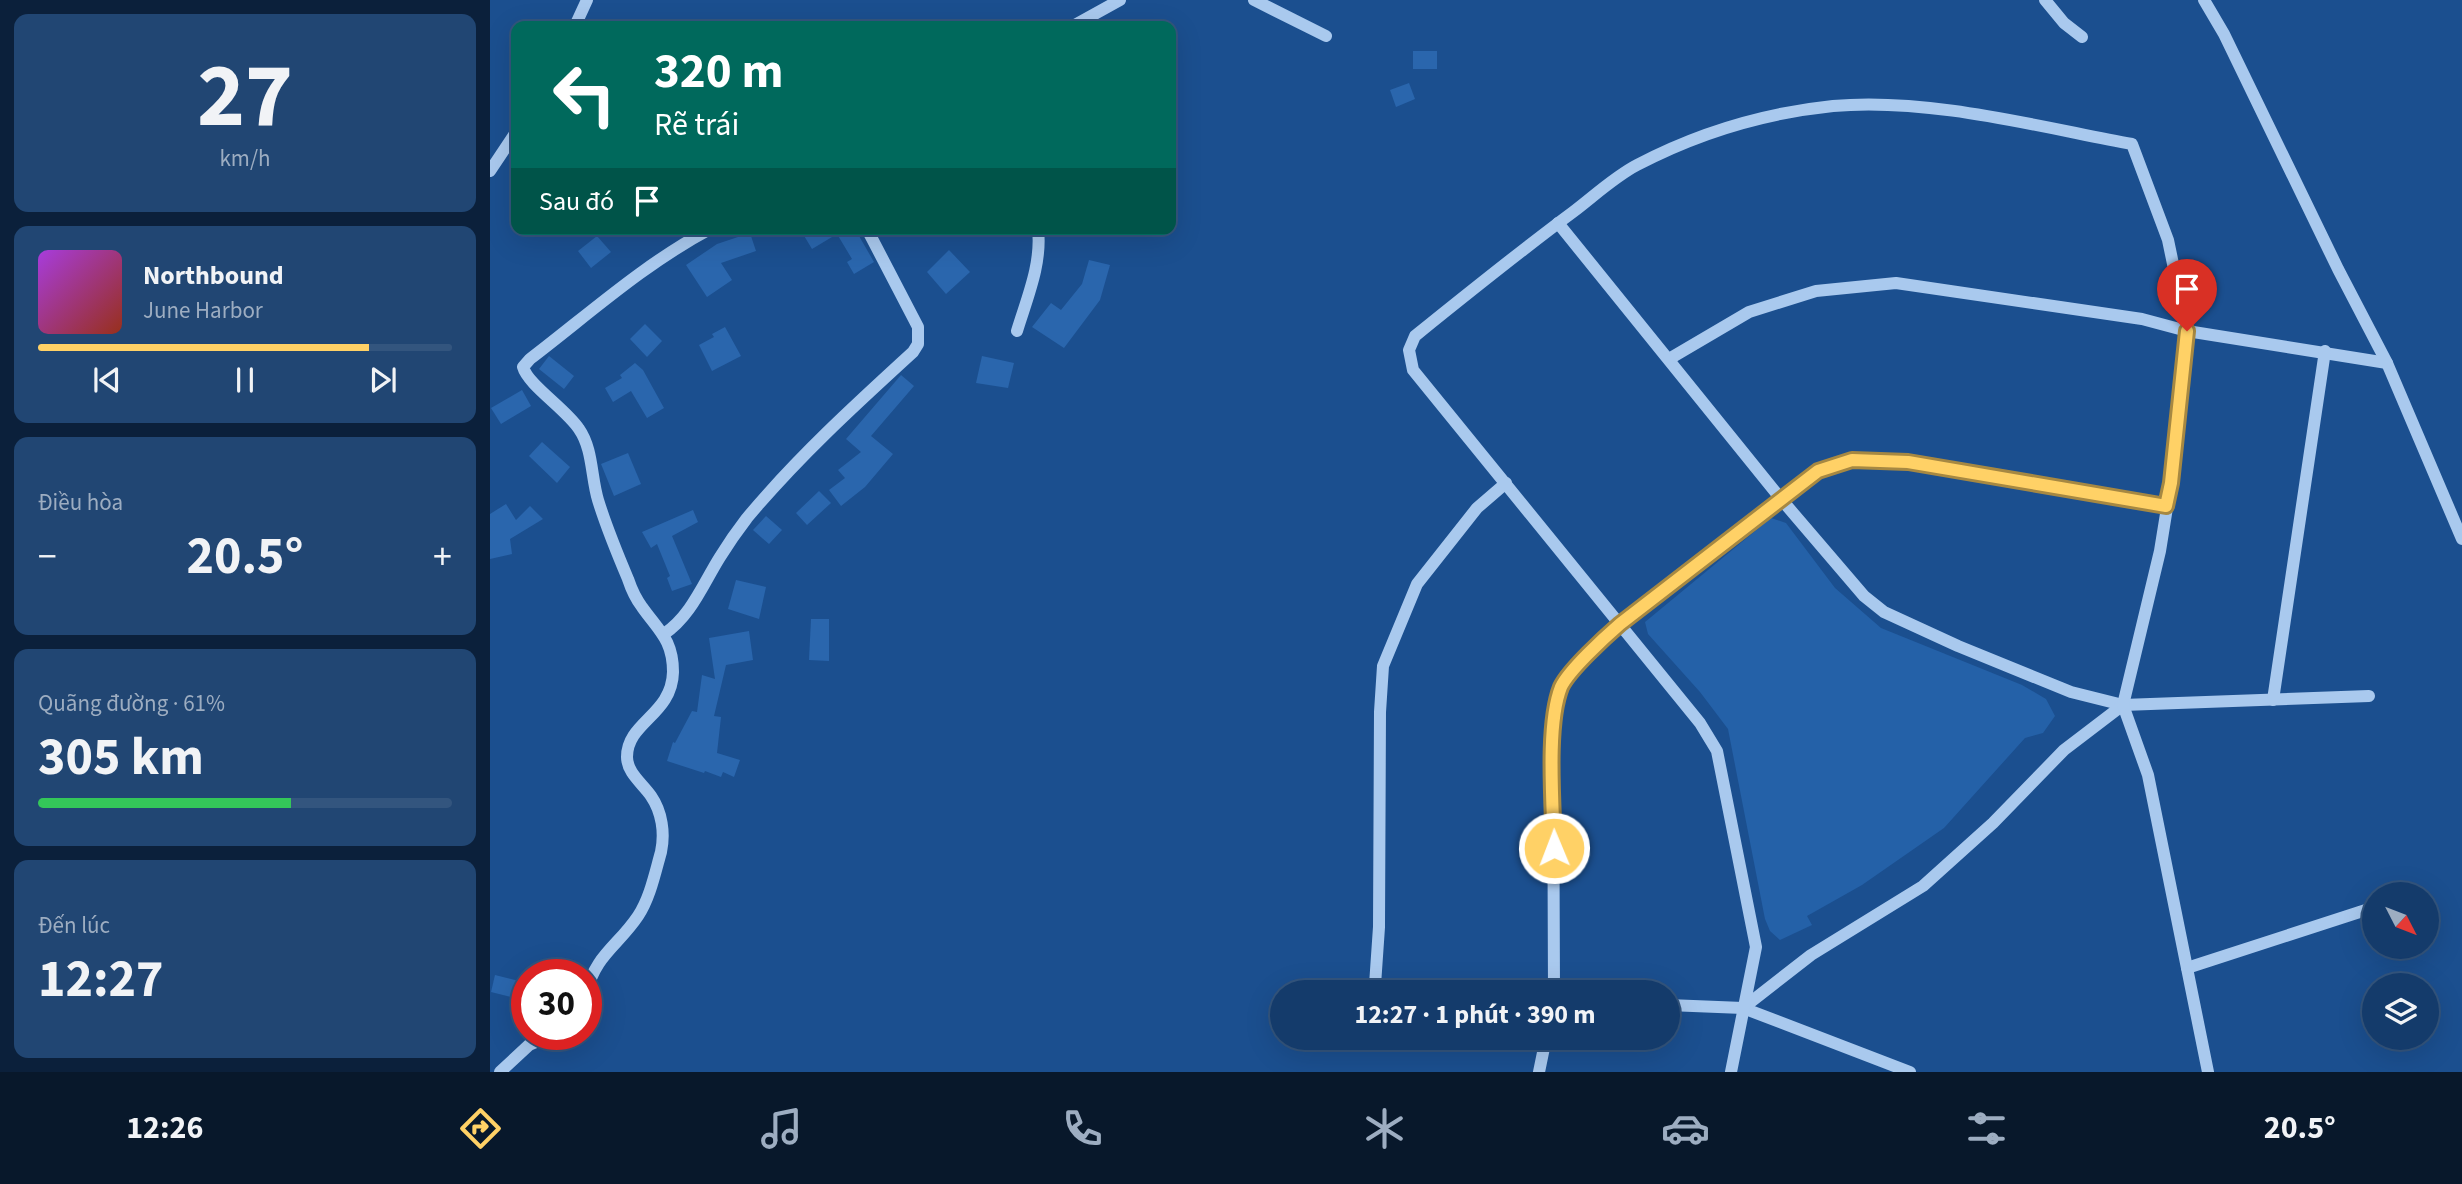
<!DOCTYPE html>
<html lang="vi">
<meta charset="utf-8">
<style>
body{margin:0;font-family:"Source Sans 3",sans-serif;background:#214673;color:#f1f3f6;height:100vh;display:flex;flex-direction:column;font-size:26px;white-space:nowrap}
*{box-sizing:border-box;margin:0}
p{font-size:23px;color:#9dadc1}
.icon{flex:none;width:38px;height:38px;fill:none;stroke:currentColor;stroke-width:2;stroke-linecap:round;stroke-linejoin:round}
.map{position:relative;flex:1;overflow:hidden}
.drawer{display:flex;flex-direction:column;gap:14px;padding:14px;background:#0b203b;width:490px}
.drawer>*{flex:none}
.banner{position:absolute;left:21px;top:21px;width:665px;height:214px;border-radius:14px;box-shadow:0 7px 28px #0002,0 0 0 2px #33557e;background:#00695c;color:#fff;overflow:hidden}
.needle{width:46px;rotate:132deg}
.buttons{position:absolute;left:1872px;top:882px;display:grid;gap:14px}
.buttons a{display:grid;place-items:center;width:77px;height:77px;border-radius:50%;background:#143b6b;box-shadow:0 7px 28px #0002,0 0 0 2px #33557e;font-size:35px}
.speed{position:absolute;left:21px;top:959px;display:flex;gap:14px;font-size:35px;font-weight:700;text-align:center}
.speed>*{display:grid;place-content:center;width:91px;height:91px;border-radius:50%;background:#143b6b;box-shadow:0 7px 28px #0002,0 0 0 2px #33557e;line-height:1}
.speed .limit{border:10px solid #d22;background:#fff;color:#111}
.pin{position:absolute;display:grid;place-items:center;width:60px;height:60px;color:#fff;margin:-72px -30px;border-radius:50% 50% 50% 0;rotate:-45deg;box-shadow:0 0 7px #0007}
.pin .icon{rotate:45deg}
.me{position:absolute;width:77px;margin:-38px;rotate:359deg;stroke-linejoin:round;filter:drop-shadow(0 0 5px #0008)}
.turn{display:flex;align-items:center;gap:24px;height:147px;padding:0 28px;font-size:32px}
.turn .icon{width:91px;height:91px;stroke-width:2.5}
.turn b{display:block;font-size:49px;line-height:60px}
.then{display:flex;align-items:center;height:66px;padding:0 28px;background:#0003;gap:14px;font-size:26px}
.big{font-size:52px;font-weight:700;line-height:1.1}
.drawer .widget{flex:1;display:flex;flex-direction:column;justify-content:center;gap:10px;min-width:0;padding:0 24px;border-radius:14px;background:#214673}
.drawer .dial{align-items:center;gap:0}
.dial b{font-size:91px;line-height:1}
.song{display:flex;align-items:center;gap:21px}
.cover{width:84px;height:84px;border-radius:10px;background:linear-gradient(135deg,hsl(280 70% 55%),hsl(10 70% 35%))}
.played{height:7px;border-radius:4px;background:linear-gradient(90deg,#ffd166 80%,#33557e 80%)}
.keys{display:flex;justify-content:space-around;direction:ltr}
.heat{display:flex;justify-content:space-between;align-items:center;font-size:38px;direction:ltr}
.charge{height:10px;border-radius:5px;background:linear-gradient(90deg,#34c759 61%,#33557e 0)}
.trip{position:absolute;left:780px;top:980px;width:410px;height:70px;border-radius:35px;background:#143b6b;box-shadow:0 7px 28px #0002,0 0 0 2px #33557e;font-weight:700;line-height:70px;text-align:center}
.dock{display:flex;height:112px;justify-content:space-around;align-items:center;background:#08182b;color:#9dadc1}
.dock .icon{width:49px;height:49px}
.dock .selected{color:#ffd166}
.dock b{font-size:32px;color:#f1f3f6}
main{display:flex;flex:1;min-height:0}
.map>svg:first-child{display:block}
</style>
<main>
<section class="drawer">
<div class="widget dial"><b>27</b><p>km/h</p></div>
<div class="widget">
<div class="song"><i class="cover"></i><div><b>Northbound</b><p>June Harbor</p></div></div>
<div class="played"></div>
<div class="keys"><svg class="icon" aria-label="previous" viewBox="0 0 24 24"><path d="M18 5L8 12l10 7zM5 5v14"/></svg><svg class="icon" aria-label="pause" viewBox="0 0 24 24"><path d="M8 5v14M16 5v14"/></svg><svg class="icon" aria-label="next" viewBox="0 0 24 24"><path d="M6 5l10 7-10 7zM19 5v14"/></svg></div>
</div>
<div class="widget"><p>Điều hòa</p>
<div class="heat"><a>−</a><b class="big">20.5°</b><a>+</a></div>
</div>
<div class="widget"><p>Quãng đường · 61%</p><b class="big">305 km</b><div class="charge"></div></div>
<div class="widget"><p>Đến lúc</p><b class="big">12:27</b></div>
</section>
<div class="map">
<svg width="1972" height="1072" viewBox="0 0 1972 1072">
<rect width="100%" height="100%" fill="#1b4f8f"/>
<polygon fill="#2461a8" points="1281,518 1296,523 1345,588 1391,628 1532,685 1556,699 1565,716 1553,733 1535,738 1454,828 1372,885 1317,916 1322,925 1290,940 1280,931 1275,919 1238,729 1210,692 1158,634 1155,622"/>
<g fill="#2a66ad">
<rect x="923" y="51" width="24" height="18"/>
<polygon points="919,83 925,99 906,107 900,90"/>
<polygon points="310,229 365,229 384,262 364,274 357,262 362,259 347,234 322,249"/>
<polygon points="260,233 266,251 231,263 242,280 217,297 196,265 227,244"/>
<polygon points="107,236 121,252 101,268 88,251"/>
<polygon points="459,250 480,272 456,294 437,272"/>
<polygon points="599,260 620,265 610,300 574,348 542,327 561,303 571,310 592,284"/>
<polygon points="155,324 172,341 157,357 140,339"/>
<polygon points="235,327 251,356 222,371 209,345 224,337 222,334"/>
<polygon points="59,356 84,376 74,389 49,369"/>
<polygon points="492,356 524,363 518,388 486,383"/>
<polygon points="145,363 153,370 174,408 157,418 141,391 123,402 115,388 132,378 130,375"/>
<polygon points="411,375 424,386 381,436 403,454 375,487 351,506 339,490 355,478 348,470 371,452 356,439"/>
<polygon points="32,390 41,406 11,424 1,408"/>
<polygon points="52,442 80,467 67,483 39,456"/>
<polygon points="138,453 151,484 124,496 111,464"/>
<polygon points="329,491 341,503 317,525 306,513"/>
<polygon points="16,504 26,520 40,506 53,519 20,539 22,554 0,559 0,514"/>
<polygon points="203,510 208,522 182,536 202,584 182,591 177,578 180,576 167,544 161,548 152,532"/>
<polygon points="276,516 292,530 279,544 263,530"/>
<polygon points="246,580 276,587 269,619 238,609"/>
<polygon points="321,619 339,619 339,661 319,660"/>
<polygon points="259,631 263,660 236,665 224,716 231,717 227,753 250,760 244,777 233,772 231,777 215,771 214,773 177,761 183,742 185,743 202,711 207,712 212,675 225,679 219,638"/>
<polygon points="5,975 37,983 37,1001 1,992"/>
</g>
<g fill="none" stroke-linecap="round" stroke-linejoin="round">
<g stroke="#a9c9ee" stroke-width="12">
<polyline points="764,0 836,36"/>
<polyline points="1555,0 1574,23 1592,37"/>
<polyline points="1714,0 1734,34 1848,269 1897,363 1972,539"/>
<polyline points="85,26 97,0"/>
<polyline points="583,26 630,0"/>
<polyline points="0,171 26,132"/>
<polyline points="1068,223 1291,499 1374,596 1394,612 1468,646 1581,692 1633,705 1879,696"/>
<path d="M527,331C537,298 552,264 548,229"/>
<polyline points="1179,359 1259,312 1326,291 1406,283 1652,319 1697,331 1897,363"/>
<path d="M174,634C201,616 213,584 230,557C238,544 247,531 257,518C307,458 365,405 423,352L428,344V327L377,229"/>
<polyline points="1783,700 1835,351"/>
<polyline points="1697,968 1885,907"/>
<polyline points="968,992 885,985 889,927 890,712 893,666 927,584 987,508 1016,483"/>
<polyline points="1064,992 1063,722 1072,686 1108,642 1130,624 1328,471 1362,460 1418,462 1677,506"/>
<path d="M96,994C105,955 128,946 148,916C160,898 165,873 171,852C175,833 172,812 161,796C153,784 137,773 137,757C137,722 182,715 183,672C183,640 169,631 152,607C146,599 141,588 138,579C127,553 116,526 108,500C101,477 103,449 89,429C76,409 38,385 33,367L40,359C99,314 154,264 220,229"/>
<polyline points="1178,1005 1253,1008 1420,1072"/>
<polyline points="1253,1008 1321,955 1433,886 1503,823 1574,750 1633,705"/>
<polyline points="10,1072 39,1045 65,1034"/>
<polyline points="1049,1072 1056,1038"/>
<path d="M1241,1072L1266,947L1227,751L1210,723L923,370L919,350L925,336C977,294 1029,252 1083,212C1103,197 1124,177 1147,165C1208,133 1275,113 1343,106C1436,97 1550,127 1642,144L1678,240L1697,331L1681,483L1670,551L1633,705L1658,775L1718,1072"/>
</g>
</g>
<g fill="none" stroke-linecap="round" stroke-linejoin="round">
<defs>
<path id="route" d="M1064,848C1063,805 1056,725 1071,687C1079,670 1115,637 1130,624L1328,471L1362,460L1418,462L1676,506L1681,483L1697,331"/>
</defs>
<use href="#route" stroke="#a68842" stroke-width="18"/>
<use href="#route" stroke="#ffd166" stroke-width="12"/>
</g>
</svg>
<div class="buttons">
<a><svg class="needle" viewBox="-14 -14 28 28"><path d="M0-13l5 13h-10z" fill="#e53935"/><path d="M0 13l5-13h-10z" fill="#9dadc1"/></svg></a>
<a><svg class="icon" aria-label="layers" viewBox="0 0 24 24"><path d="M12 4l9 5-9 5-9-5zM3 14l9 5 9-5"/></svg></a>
</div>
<div class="speed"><div class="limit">30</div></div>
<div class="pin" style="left:1697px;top:331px;background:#d93025"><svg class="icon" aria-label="arrive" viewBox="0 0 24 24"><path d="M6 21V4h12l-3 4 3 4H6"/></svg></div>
<svg class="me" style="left:1064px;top:848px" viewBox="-20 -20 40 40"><circle r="17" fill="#ffd166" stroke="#fff" stroke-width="3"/><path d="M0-11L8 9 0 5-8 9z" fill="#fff"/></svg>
<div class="trip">12:27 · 1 phút · 390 m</div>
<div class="banner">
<div class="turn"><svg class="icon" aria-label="left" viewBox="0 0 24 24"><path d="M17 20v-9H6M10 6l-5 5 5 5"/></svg><div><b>320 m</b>Rẽ trái</div></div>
<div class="then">Sau đó<svg class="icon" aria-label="arrive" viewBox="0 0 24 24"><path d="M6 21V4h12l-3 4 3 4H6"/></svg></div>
</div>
</div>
</main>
<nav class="dock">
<b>12:26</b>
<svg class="icon selected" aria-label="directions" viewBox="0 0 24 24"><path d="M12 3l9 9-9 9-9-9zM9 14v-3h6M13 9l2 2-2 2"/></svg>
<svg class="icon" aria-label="music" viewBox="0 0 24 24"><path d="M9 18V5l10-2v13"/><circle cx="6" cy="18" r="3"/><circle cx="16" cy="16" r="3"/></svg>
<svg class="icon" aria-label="phone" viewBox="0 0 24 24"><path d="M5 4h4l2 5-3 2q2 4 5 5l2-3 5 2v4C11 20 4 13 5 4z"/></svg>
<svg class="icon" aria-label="climate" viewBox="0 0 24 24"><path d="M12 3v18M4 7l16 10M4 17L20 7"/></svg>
<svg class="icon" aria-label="car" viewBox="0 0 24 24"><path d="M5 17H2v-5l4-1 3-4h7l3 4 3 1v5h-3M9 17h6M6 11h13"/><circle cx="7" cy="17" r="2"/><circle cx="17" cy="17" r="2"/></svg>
<svg class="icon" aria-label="filters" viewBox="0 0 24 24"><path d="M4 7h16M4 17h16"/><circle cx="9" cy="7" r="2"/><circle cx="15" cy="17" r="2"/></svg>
<b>20.5°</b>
</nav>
